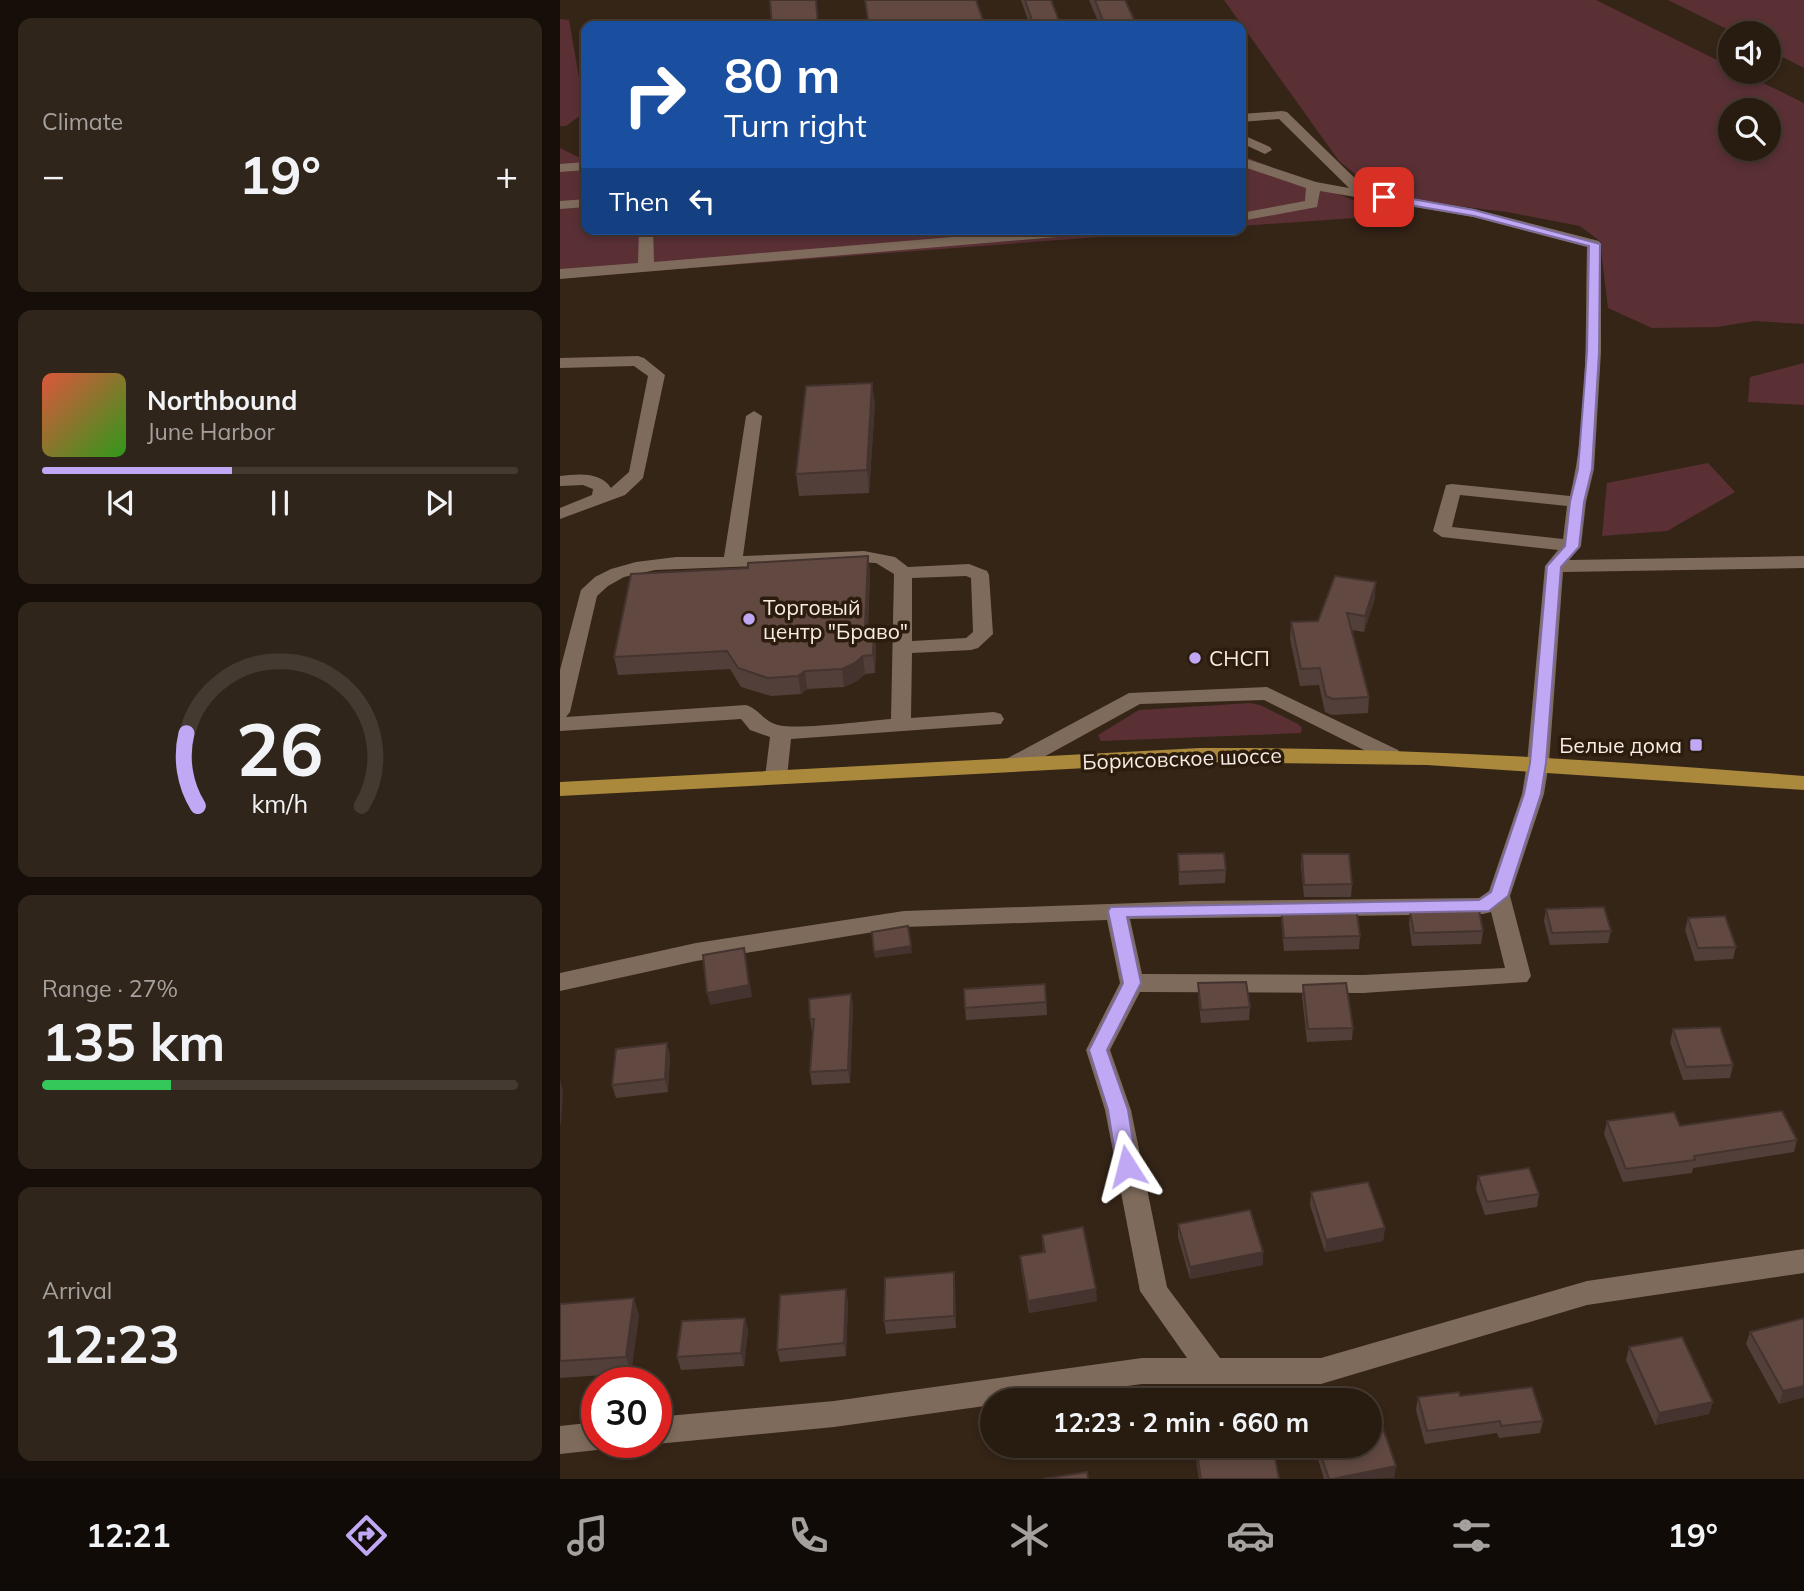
<!DOCTYPE html>
<meta charset="utf-8">
<style>
body{margin:0;font-family:Mulish,sans-serif;background:#30251a;color:#f1f3f6;height:100vh;display:flex;flex-direction:column;font-size:26px;white-space:nowrap}
*{box-sizing:border-box;margin:0}
p{font-size:23px;color:#a5a19f}
.icon{flex:none;width:38px;height:38px;fill:none;stroke:currentColor;stroke-width:2;stroke-linecap:round;stroke-linejoin:round}
.map{position:relative;flex:1;overflow:hidden}
.side{display:flex;flex-direction:column;gap:18px;padding:18px;background:#160f09;width:560px}
.side>*{flex:none}
.banner{position:absolute;left:21px;top:21px;width:665px;height:214px;border-radius:14px;box-shadow:0 4px 10px #0003,0 0 0 2px #443a31;background:#1a4fa0;color:#fff;overflow:hidden}
.tools{position:absolute;left:1158px;top:21px;display:grid;gap:14px}
.tools a{display:grid;place-items:center;width:63px;height:63px;border-radius:50%;background:#281c11;box-shadow:0 4px 10px #0003,0 0 0 2px #443a31;font-size:35px}
.speed{position:absolute;left:21px;top:1367px;display:flex;gap:14px;font-size:35px;font-weight:700;text-align:center}
.speed>*{display:grid;place-content:center;width:91px;height:91px;border-radius:50%;background:#281c11;box-shadow:0 4px 10px #0003,0 0 0 2px #443a31;line-height:1}
.speed .limit{border:10px solid #d22;background:#fff;color:#111}
.pin{position:absolute;display:grid;place-items:center;width:60px;height:60px;color:#fff;margin:-30px;border-radius:14px;box-shadow:0 4px 10px #0006}
.me{position:absolute;width:77px;margin:-38px;rotate:351deg;stroke-linejoin:round;filter:drop-shadow(0 0 5px #0008)}
.turn{display:flex;align-items:center;gap:24px;height:147px;padding:0 28px;font-size:32px}
.turn .icon{width:91px;height:91px;stroke-width:2.5}
.turn b{display:block;font-size:49px;line-height:60px}
.then{display:flex;align-items:center;height:66px;padding:0 28px;background:#0003;gap:14px;font-size:26px}
.big{font-size:52px;font-weight:700;line-height:1.1}
.side .widget{flex:1;display:flex;flex-direction:column;justify-content:center;gap:10px;min-width:0;padding:0 24px;border-radius:14px;background:#30251a}
.side .dial{align-items:center;gap:0}
.dial svg{height:182px;overflow:visible;fill:none;stroke:#443a31;stroke-width:7;stroke-linecap:round;text-anchor:middle}
.dial text{fill:#f1f3f6;stroke:none}
.song{display:flex;align-items:center;gap:21px}
.cover{width:84px;height:84px;border-radius:10px;background:linear-gradient(135deg,hsl(10 70% 55%),hsl(110 70% 35%))}
.played{height:7px;border-radius:4px;background:linear-gradient(90deg,#c0a8f4 40%,#443a31 40%)}
.keys{display:flex;justify-content:space-around;direction:ltr}
.heat{display:flex;justify-content:space-between;align-items:center;font-size:38px;direction:ltr}
.charge{height:10px;border-radius:5px;background:linear-gradient(90deg,#34c759 27%,#443a31 0)}
.trip{position:absolute;left:420px;top:1388px;width:402px;height:70px;border-radius:35px;background:#281c11;box-shadow:0 4px 10px #0003,0 0 0 2px #443a31;font-weight:700;line-height:70px;text-align:center}
.tabs{display:flex;height:112px;justify-content:space-around;align-items:center;background:#100b07;color:#a5a19f}
.tabs .icon{width:49px;height:49px}
.tabs .current{color:#c0a8f4}
.tabs b{font-size:32px;color:#f1f3f6}
main{display:flex;flex:1;min-height:0}
.map>svg:first-child{display:block}
</style>
<main>
<section class="side">
<div class="widget"><p>Climate</p>
<div class="heat"><a>−</a><b class="big">19°</b><a>+</a></div>
</div>
<div class="widget">
<div class="song"><i class="cover"></i><div><b>Northbound</b><p>June Harbor</p></div></div>
<div class="played"></div>
<div class="keys"><svg class="icon" aria-label="previous" viewBox="0 0 24 24"><path d="M18 5L8 12l10 7zM5 5v14"/></svg><svg class="icon" aria-label="pause" viewBox="0 0 24 24"><path d="M8 5v14M16 5v14"/></svg><svg class="icon" aria-label="next" viewBox="0 0 24 24"><path d="M6 5l10 7-10 7zM19 5v14"/></svg></div>
</div>
<div class="widget dial"><svg viewBox="0 0 100 80">
<path d="M14 69A42 42 0 1 1 86 69"/>
<path d="M14 69A42 42 0 0 1 9 37" stroke="#c0a8f4"/>
<text x="50" y="56" font-size="32" font-weight="700">26</text>
<text x="50" y="72" font-size="11">km/h</text>
</svg></div>
<div class="widget"><p>Range · 27%</p><b class="big">135 km</b><div class="charge"></div></div>
<div class="widget"><p>Arrival</p><b class="big">12:23</b></div>
</section>
<div class="map">
<svg width="1244" height="1479" viewBox="0 0 1244 1479">
<rect width="100%" height="100%" fill="#352517"/>
<g fill="#5a3035" fill-rule="evenodd">
<path d="M664,0H1036L1171,67V72H1181L1244,103V324L1194,321L1157,327L1092,328L1048,308L1040,241L1020,226L947,212L863,202L811,187L779,161ZM1171,110H1209V149H1171Z"/>
<polygon points="1108,0 1244,0 1244,68 1209,50 1209,33 1175,33"/>
<polygon points="0,19 9,20 25,112 6,126 0,126"/>
<polygon points="0,148 26,161 26,229 644,229 0,278"/>
<polygon points="681,155 803,204 795,218 681,226"/>
<polygon points="1244,363 1244,405 1188,402 1190,377"/>
<polygon points="1148,463 1175,492 1107,531 1042,536 1047,483"/>
<polygon points="690,703 700,705 738,724 742,728 741,733 541,741 538,735 579,710"/>
</g>
<g fill="none" stroke-linecap="round" stroke-linejoin="round">
<g fill="#7e6b5b" fill-rule="evenodd">
<path d="M722,111L727,112L808,191L914,209L1039,241L1041,244V352L1034,469L1026,502L1021,546L1009,560L1244,556V568L1003,572L989,763L984,794L950,896L971,976L967,982L803,993L580,992L550,1050L571,1110L607,1287L660,1358H761L1027,1281L1244,1249V1273L1027,1305L761,1384H582L467,1400H432V1405L274,1427L96,1444L89,1442H96V1417L274,1401L582,1358H627L580,1291L545,1110L526,1050L560,983L547,920L344,927L136,961L0,991V973L136,943L344,911L634,901L919,898L929,891L962,794L967,763L985,566L998,550L882,537L873,531L886,485L892,484L1010,496C1029,419 1025,326 1027,247L913,217L760,191L757,207L681,221V213L745,201L746,188L681,166V157L756,182L789,188L719,119L681,122V114ZM900,495L1007,506L1003,539L892,527ZM931,912L945,968L803,975L582,974L570,919L923,914Z"/>
<polygon points="681,134 710,147 712,150 705,154 681,143"/>
<polygon points="26,162 26,170 0,172 0,164"/>
<polygon points="26,199 26,207 0,209 0,201"/>
<polygon points="79,229 93,229 94,262 488,229 551,229 544,233 0,279 0,269 78,263"/>
<path d="M78,356L84,358L105,375L83,478L65,495L0,519V508L32,495L33,489L23,485L0,486V476C17,474 40,471 51,488L69,472L88,376L74,366L0,368V358Z"/>
<path d="M194,411L202,416L183,556L304,551L335,557L348,567L409,564L427,571L429,575L433,634L418,648L411,650L352,653L351,718L434,712L441,714L444,719L441,724L231,739L227,777L224,782H208L205,777L210,737L190,730L181,719L0,731V670L21,590L35,577L51,569L76,562L116,557H164L186,416ZM297,562L316,563L334,574L331,719C306,721 238,730 218,725C203,721 199,709 186,705L6,717L10,712L37,596L48,586L64,577L95,570ZM406,576L411,578L413,632L406,638L352,641V578Z"/>
<polygon points="707,687 838,750 842,755 838,760 824,760 704,700 580,704 462,769 446,769 443,764 446,759 569,693"/>
<polygon points="37,1422 37,1442 49,1442 48,1446 37,1450 0,1454 0,1426"/>
</g>
<path fill="#aa893c" fill-rule="evenodd" d="M640,748C842,747 1043,760 1244,776V790L867,765L640,762L0,796V782Z"/>
</g>
<g fill="#533f39">
<polygon points="461,0 491,0 501,26 470,26"/>
<polygon points="529,0 565,0 577,26 540,26"/>
<polygon points="315,404 309,493 239,496 236,474"/>
<polygon points="308,556 310,574 308,628 316,646 315,673 305,674 297,681 284,687 247,689 241,694 211,696 181,687 170,669 58,675 54,657 188,568"/>
<polygon points="815,598 804,632 792,630 809,697 808,713 772,715 765,712 759,685 740,686 730,639 731,622 758,621"/>
<polygon points="618,854 666,870 665,883 619,885"/>
<polygon points="742,854 792,884 791,897 744,897 741,866"/>
<polygon points="721,908 800,936 799,949 724,951 721,920"/>
<polygon points="986,909 1051,931 1048,943 990,945 984,921"/>
<polygon points="850,912 923,931 921,944 852,946 849,924"/>
<polygon points="1128,918 1176,947 1173,959 1135,961 1125,930"/>
<polygon points="638,983 690,1007 689,1020 641,1023 638,995"/>
<polygon points="485,984 487,1015 406,1020 405,1008"/>
<polygon points="743,985 793,1028 792,1040 747,1042 742,997"/>
<polygon points="291,994 293,1006 290,1083 252,1085 250,1072 253,1032 252,1032 250,1019"/>
<polygon points="1113,1029 1173,1065 1170,1078 1123,1080 1110,1042"/>
<polygon points="107,1043 110,1056 108,1092 56,1098 52,1085"/>
<polygon points="1047,1121 1120,1126 1237,1140 1234,1152 1133,1168 1132,1173 1063,1182 1044,1134"/>
<polygon points="918,1176 979,1194 977,1207 925,1215 916,1189"/>
<polygon points="751,1192 825,1228 823,1241 765,1252 750,1205"/>
<polygon points="618,1224 703,1265 630,1279 618,1237"/>
<polygon points="482,1235 537,1301 469,1313 461,1269 460,1256 483,1252"/>
<polygon points="395,1285 396,1328 326,1334 324,1321"/>
<polygon points="288,1302 286,1356 220,1362 217,1350"/>
<polygon points="0,1304 79,1315 71,1373 0,1378"/>
<polygon points="1244,1318 1244,1397 1219,1404 1186,1344 1190,1332"/>
<polygon points="188,1330 184,1366 121,1370 117,1357"/>
<polygon points="1069,1347 1149,1414 1095,1425 1066,1360"/>
<polygon points="900,1396 983,1421 980,1433 939,1438 937,1433 865,1444 856,1410 858,1397"/>
<polygon points="754,1446 810,1446 836,1466 834,1478 764,1479"/>
<polygon points="636,1447 719,1479 639,1479 636,1459"/>
</g>
<g fill="#44332e">
<polygon points="312,383 315,404 309,493 307,470"/>
<polygon points="308,556 310,574 307,646 305,628"/>
<polygon points="816,582 815,598 804,632 805,616"/>
<polygon points="314,628 316,646 315,673 313,655"/>
<polygon points="303,656 305,674 297,681 284,687 282,669"/>
<polygon points="245,671 247,689 241,694 238,676"/>
<polygon points="351,946 352,953 315,958 314,952"/>
<polygon points="184,948 192,997 150,1005 147,993"/>
<polygon points="291,994 293,1006 290,1083 288,1070"/>
<polygon points="107,1043 110,1056 108,1092 105,1079"/>
<polygon points="0,1080 3,1091 1,1125 0,1123"/>
<polygon points="825,1228 823,1241 765,1252 766,1240"/>
<polygon points="703,1252 703,1265 630,1279 630,1267"/>
<polygon points="394,1272 395,1285 396,1328 394,1316"/>
<polygon points="286,1289 288,1302 286,1356 284,1343"/>
<polygon points="536,1289 537,1301 469,1313 468,1301"/>
<polygon points="74,1298 79,1315 71,1373 66,1357"/>
<polygon points="185,1318 188,1330 184,1366 181,1353"/>
<polygon points="1244,1386 1244,1397 1219,1404 1223,1391"/>
<polygon points="1153,1402 1149,1414 1095,1425 1099,1413"/>
<polygon points="836,1466 834,1478 773,1479"/>
</g>
<g fill="#614942" stroke="#44332e" stroke-width="2">
<polygon points="210,0 256,0 258,26 212,26"/>
<polygon points="305,0 416,0 425,26 309,26"/>
<polygon points="465,0 491,0 501,26 474,26"/>
<polygon points="535,0 565,0 577,26 545,26"/>
<polygon points="312,383 307,470 236,474 246,386"/>
<polygon points="308,556 305,628 314,628 313,655 303,656 295,663 282,669 245,671 238,676 208,678 178,668 167,651 54,657 71,574 188,568 188,563"/>
<polygon points="775,576 816,582 805,616 787,613 809,697 773,699 766,696 760,668 741,669 731,622 758,621"/>
<polygon points="664,853 666,870 619,872 618,854"/>
<polygon points="742,854 789,854 792,884 744,885"/>
<polygon points="796,906 800,936 724,938 721,908"/>
<polygon points="1044,907 1051,931 992,933 986,909"/>
<polygon points="919,910 923,931 854,933 850,912"/>
<polygon points="1165,916 1176,947 1138,948 1128,918"/>
<polygon points="348,926 351,946 314,952 312,932"/>
<polygon points="184,948 189,985 147,993 143,955"/>
<polygon points="686,982 690,1007 641,1010 638,983"/>
<polygon points="786,983 793,1028 748,1029 743,985"/>
<polygon points="485,984 486,1002 405,1008 404,989"/>
<polygon points="291,994 288,1070 250,1072 254,1019 250,1019 249,999"/>
<polygon points="1160,1027 1173,1065 1126,1067 1113,1029"/>
<polygon points="107,1043 105,1079 52,1085 56,1049"/>
<polygon points="1222,1111 1237,1140 1134,1156 1135,1160 1066,1169 1047,1121 1114,1112 1120,1126"/>
<polygon points="969,1168 979,1194 927,1202 918,1176"/>
<polygon points="808,1182 825,1228 766,1240 751,1192"/>
<polygon points="690,1210 703,1252 630,1267 618,1224"/>
<polygon points="523,1227 536,1289 468,1301 460,1256 485,1252 482,1235"/>
<polygon points="394,1272 394,1316 324,1321 325,1278"/>
<polygon points="286,1289 284,1343 217,1350 220,1295"/>
<polygon points="74,1298 66,1357 0,1361 0,1304"/>
<polygon points="185,1318 181,1353 117,1357 122,1321"/>
<polygon points="1244,1318 1244,1386 1223,1391 1190,1332"/>
<polygon points="1122,1337 1153,1402 1099,1413 1069,1347"/>
<polygon points="972,1387 983,1421 941,1426 940,1421 867,1431 858,1397 899,1392 900,1396"/>
<polygon points="819,1417 836,1466 773,1479 769,1479 758,1446 810,1446 810,1419"/>
<polygon points="647,1446 713,1446 719,1479 641,1479 636,1447"/>
<polygon points="527,1472 528,1479 483,1479"/>
</g>
<polygon fill="#c0a8f4" stroke="#7d6d9f" stroke-width="2" points="824,194 914,210 1040,244 1039,352 1032,469 1024,502 1019,547 1001,567 986,763 981,794 948,896 929,911 567,917 581,983 547,1050 568,1110 577,1166 574,1172 567,1174 560,1172 557,1166 548,1110 529,1050 563,983 548,911 551,907 919,900 931,892 964,794 970,763 987,566 1005,546 1010,502 1018,469 1027,352 1029,246 914,216 820,200 820,195"/>
<g fill="#c0a8f4" stroke="#2b1c0d" stroke-width="2.5">
<circle cx="189" cy="619" r="7"/>
<circle cx="635" cy="658" r="7"/>
<rect x="1129" y="738" width="14" height="14" rx="3.5"/>
</g>
<g text-anchor="middle" dominant-baseline="central" stroke-width="7" stroke-linejoin="round" paint-order="stroke">
<g font-size="21" fill="#f8ede4" stroke="#2b1c0d" text-anchor="start">
<text x="203" y="607">Торговый<tspan x="203" dy="24">центр "Браво"</tspan></text>
<text x="649" y="658">СНСП</text>
<text x="1122" y="745" text-anchor="end">Белые дома</text>
</g>
<g font-size="21" fill="#f8ede4" stroke="#2b1c0d">
<text transform="translate(622 758) rotate(-2)">Борисовское шоссе</text>
</g>
</g>
</svg>
<div class="tools">
<a><svg class="icon" aria-label="sound" viewBox="0 0 24 24"><path d="M4 9h4l5-4v14l-5-4H4zM17 9q2 3 0 6"/></svg></a>
<a><svg class="icon" aria-label="search" viewBox="0 0 24 24"><circle cx="10" cy="10" r="6"/><path d="M15 15l6 6"/></svg></a>
</div>
<div class="speed"><div class="limit">30</div></div>
<div class="pin" style="left:824px;top:197px;background:#d93025"><svg class="icon" aria-label="arrive" viewBox="0 0 24 24"><path d="M6 21V4h12l-3 4 3 4H6"/></svg></div>
<svg class="me" style="left:567px;top:1166px" viewBox="-20 -20 40 40"><path d="M0-17L14 15 0 8-14 15z" fill="#c0a8f4" stroke="#fff" stroke-width="4"/></svg>
<div class="trip">12:23 · 2 min · 660 m</div>
<div class="banner">
<div class="turn"><svg class="icon" aria-label="right" viewBox="0 0 24 24"><path d="M7 20v-9h11M14 6l5 5-5 5"/></svg><div><b>80 m</b>Turn right</div></div>
<div class="then">Then<svg class="icon" aria-label="left" viewBox="0 0 24 24"><path d="M17 20v-9H6M10 6l-5 5 5 5"/></svg></div>
</div>
</div>
</main>
<nav class="tabs">
<b>12:21</b>
<svg class="icon current" aria-label="directions" viewBox="0 0 24 24"><path d="M12 3l9 9-9 9-9-9zM9 14v-3h6M13 9l2 2-2 2"/></svg>
<svg class="icon" aria-label="music" viewBox="0 0 24 24"><path d="M9 18V5l10-2v13"/><circle cx="6" cy="18" r="3"/><circle cx="16" cy="16" r="3"/></svg>
<svg class="icon" aria-label="phone" viewBox="0 0 24 24"><path d="M5 4h4l2 5-3 2q2 4 5 5l2-3 5 2v4C11 20 4 13 5 4z"/></svg>
<svg class="icon" aria-label="climate" viewBox="0 0 24 24"><path d="M12 3v18M4 7l16 10M4 17L20 7"/></svg>
<svg class="icon" aria-label="car" viewBox="0 0 24 24"><path d="M5 17H2v-5l4-1 3-4h7l3 4 3 1v5h-3M9 17h6M6 11h13"/><circle cx="7" cy="17" r="2"/><circle cx="17" cy="17" r="2"/></svg>
<svg class="icon" aria-label="filters" viewBox="0 0 24 24"><path d="M4 7h16M4 17h16"/><circle cx="9" cy="7" r="2"/><circle cx="15" cy="17" r="2"/></svg>
<b>19°</b>
</nav>
